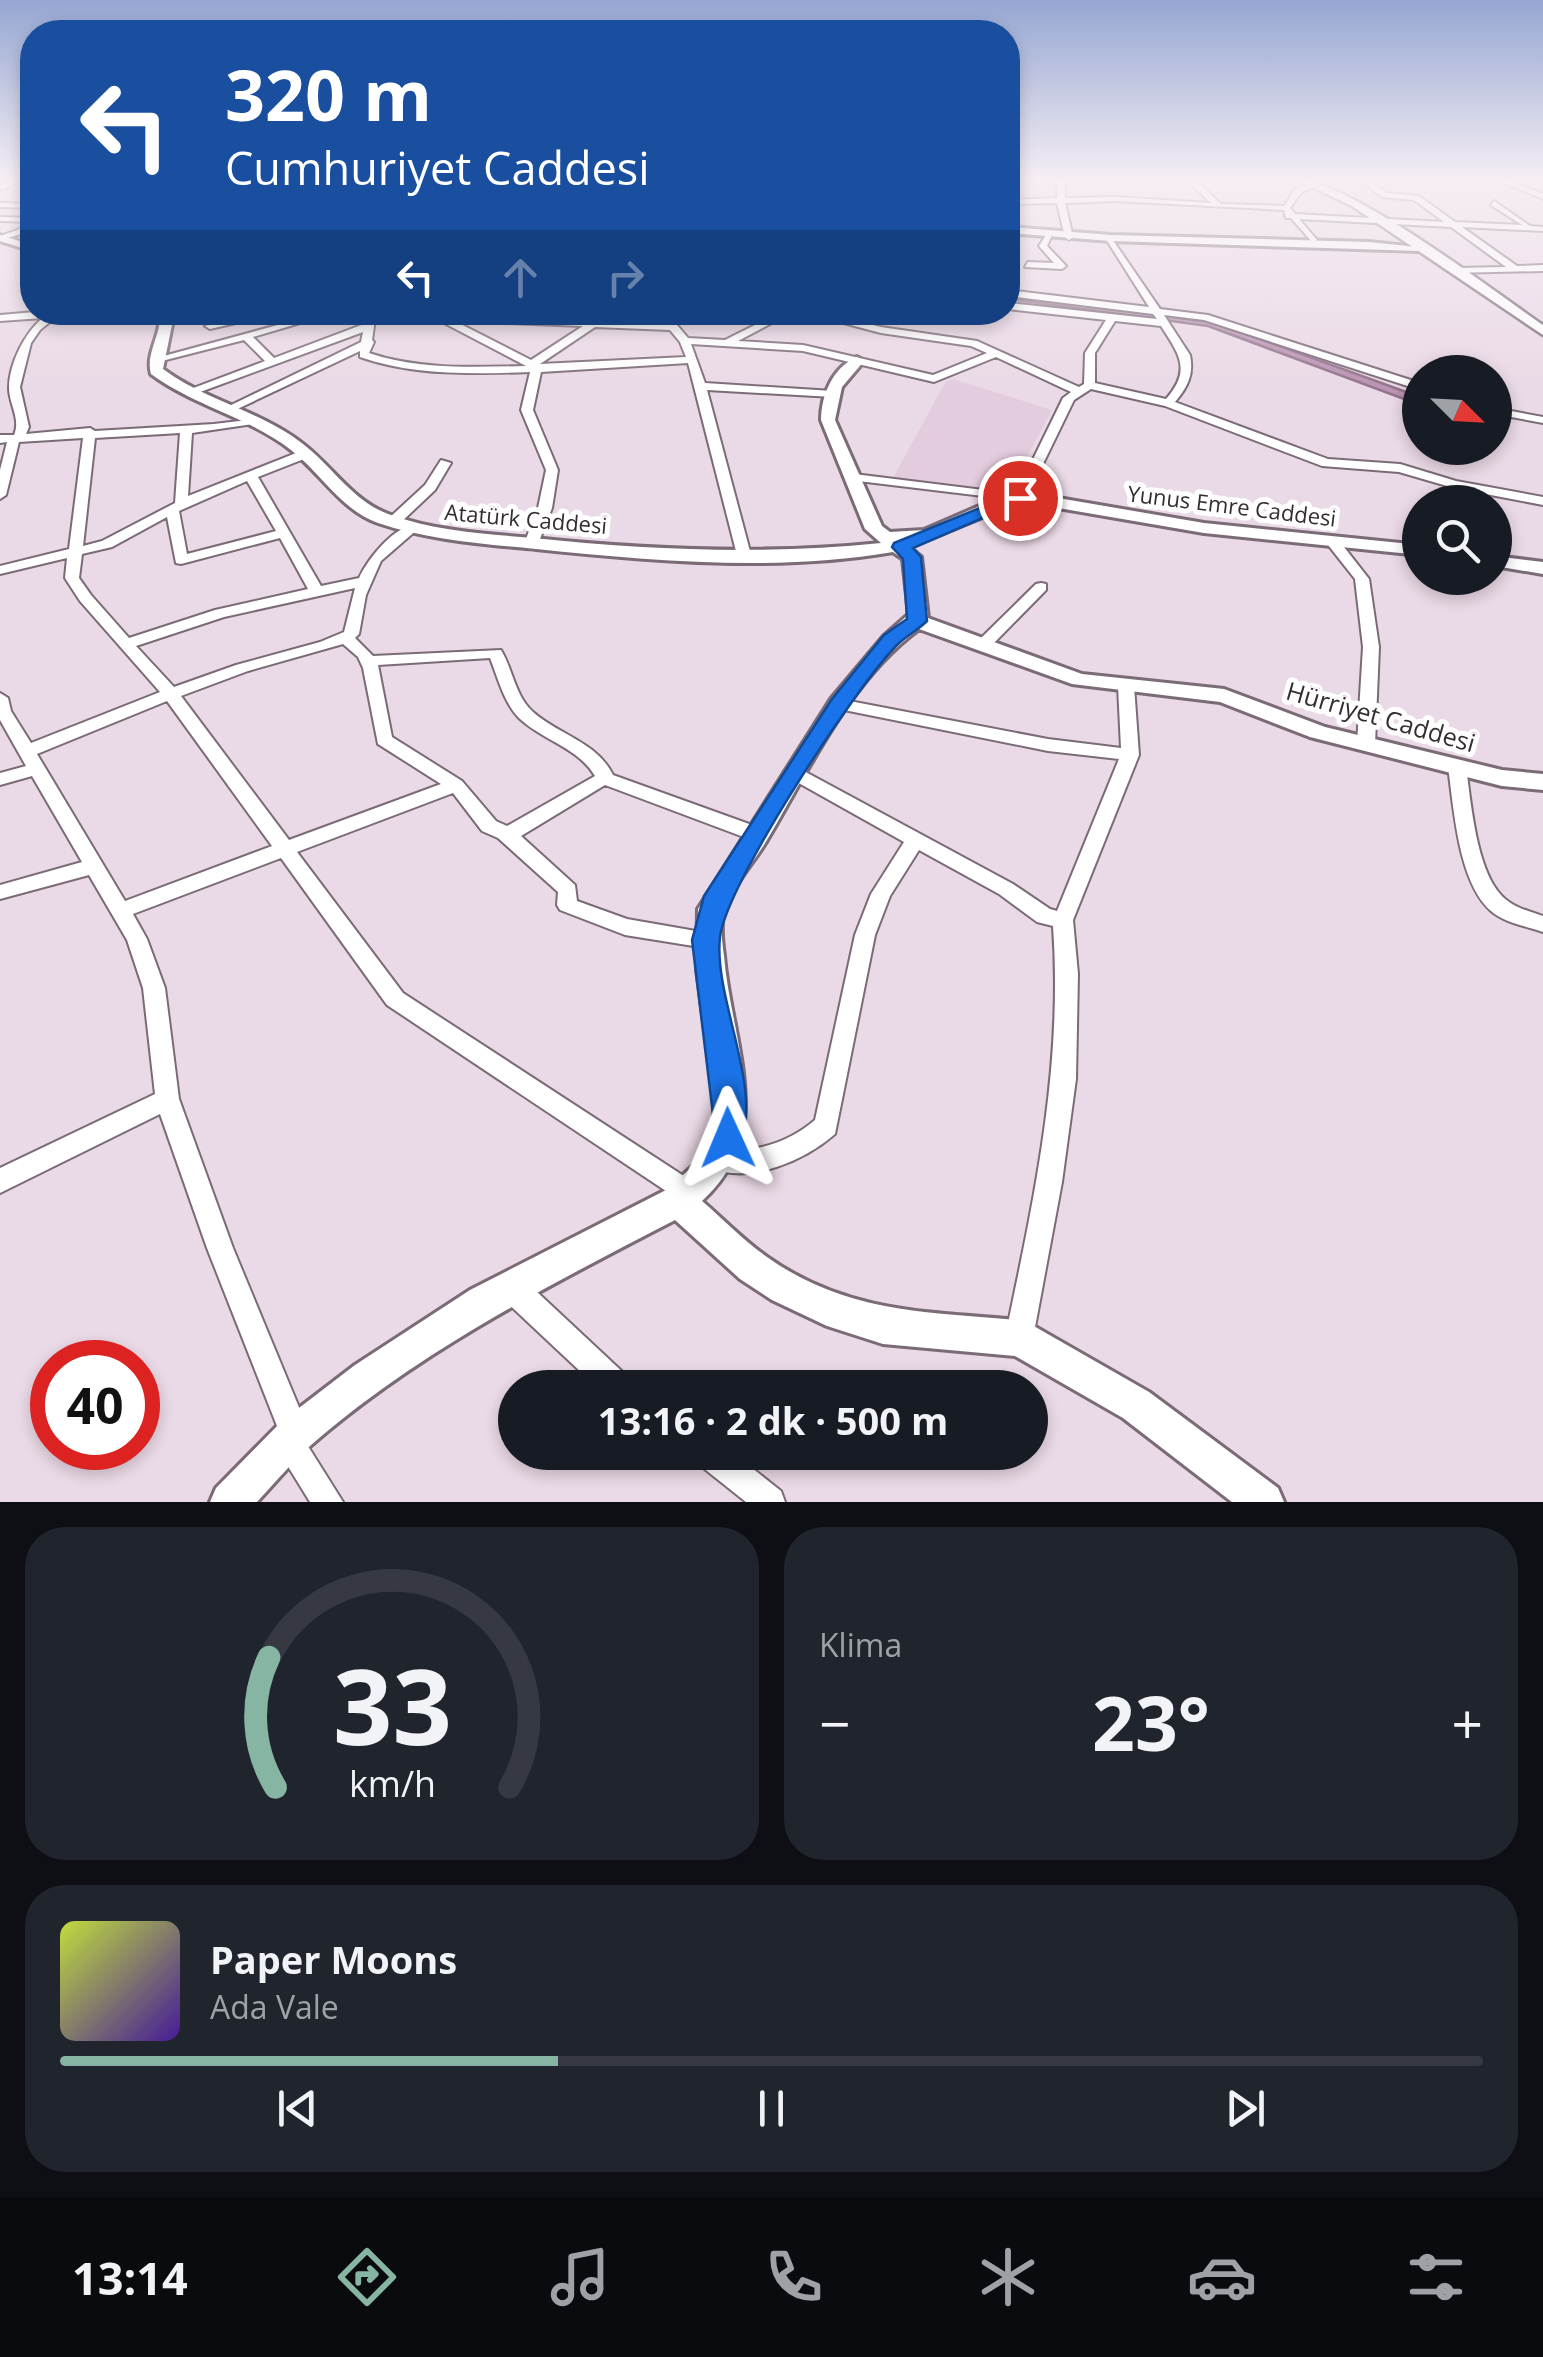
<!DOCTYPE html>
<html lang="tr">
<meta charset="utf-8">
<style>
body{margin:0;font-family:"Open Sans",sans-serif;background:#20242c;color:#f1f3f6;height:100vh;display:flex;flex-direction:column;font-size:38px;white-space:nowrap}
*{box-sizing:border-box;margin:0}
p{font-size:32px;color:#9ea1a6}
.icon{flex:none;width:55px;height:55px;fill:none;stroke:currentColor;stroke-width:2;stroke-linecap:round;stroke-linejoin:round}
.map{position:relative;height:1502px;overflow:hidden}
.sheet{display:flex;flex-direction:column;gap:25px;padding:25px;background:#0d0f14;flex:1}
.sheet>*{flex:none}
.banner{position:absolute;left:20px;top:20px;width:1000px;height:305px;border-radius:40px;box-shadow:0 5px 15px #0003;background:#1a4fa0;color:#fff;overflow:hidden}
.needle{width:65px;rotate:114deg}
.fabs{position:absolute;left:1402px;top:355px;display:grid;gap:20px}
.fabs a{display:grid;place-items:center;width:110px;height:110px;border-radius:50%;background:#171b24;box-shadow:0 5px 15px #0003;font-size:50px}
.speed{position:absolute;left:30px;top:1340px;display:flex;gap:20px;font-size:50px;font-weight:700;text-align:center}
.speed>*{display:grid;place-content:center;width:130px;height:130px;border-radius:50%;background:#171b24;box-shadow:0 5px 15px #0003;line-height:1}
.speed .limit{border:15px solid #d22;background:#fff;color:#111}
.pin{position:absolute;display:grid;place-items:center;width:85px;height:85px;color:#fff;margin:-42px;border:5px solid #fff;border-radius:50%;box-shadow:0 2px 10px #0007}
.me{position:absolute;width:110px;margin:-55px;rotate:359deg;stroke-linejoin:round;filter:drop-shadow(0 0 8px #0008)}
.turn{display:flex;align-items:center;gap:35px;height:210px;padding:0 40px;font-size:45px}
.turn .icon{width:130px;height:130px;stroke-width:2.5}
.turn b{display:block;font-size:70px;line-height:85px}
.lanes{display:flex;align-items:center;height:95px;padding:0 40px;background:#0003;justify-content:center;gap:50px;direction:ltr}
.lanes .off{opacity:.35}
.big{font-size:75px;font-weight:700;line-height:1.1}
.sheet .tile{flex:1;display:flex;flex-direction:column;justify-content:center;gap:15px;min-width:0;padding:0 35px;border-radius:40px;background:#20242c}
.sheet .dial{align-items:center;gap:0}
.dial svg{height:260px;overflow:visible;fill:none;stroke:#363941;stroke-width:7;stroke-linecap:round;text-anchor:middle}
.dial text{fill:#f1f3f6;stroke:none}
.song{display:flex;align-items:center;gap:30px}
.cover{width:120px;height:120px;border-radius:15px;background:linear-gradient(135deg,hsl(70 70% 55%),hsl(260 70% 35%))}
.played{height:10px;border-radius:5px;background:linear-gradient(90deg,#87b5a3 35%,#363941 35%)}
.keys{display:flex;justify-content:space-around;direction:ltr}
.heat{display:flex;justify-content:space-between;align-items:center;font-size:55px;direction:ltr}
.sheet .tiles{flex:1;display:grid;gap:25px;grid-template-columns:1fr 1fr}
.tile:last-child{grid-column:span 2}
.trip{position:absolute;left:498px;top:1370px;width:550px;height:100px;border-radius:50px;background:#171b24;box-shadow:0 5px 15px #0003;font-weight:700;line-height:100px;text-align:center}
.tab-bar{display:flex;height:160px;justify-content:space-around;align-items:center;background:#090b0e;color:#9ea1a6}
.tab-bar .icon{width:70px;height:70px}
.tab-bar .on{color:#87b5a3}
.tab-bar b{font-size:45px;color:#f1f3f6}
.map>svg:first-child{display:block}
</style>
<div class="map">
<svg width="1543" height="1502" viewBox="0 0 1543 1502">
<rect width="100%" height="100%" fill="#ead9e6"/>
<polygon fill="#e3ccde" points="953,379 1052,410 1007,494 893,478 946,381"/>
<polygon fill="#ba92b2" stroke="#92748c" stroke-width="2.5" points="1008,295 1216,323 1420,397 1420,405 1208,326 1008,299"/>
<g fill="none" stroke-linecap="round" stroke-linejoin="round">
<defs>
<g id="minor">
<polygon points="14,180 26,180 0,190 0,185"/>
<polygon points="1057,180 1065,180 1065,198 1116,197 1211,203 1186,180 1195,180 1221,204 1284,206 1295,189 1312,182 1315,186 1301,193 1290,208 1295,214 1444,222 1414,200 1382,197 1360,180 1369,180 1387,193 1419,196 1455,222 1522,225 1491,205 1494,201 1530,226 1543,227 1543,231 1462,227 1517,266 1543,265 1543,271 1452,273 1455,268 1506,267 1451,227 1299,219 1317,240 1313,243 1291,218 1286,218 1284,210 1116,201 1065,203 1073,237 1069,240 1065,237 1057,203 1008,204 1008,200 1057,198"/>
<polygon points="1497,180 1508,180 1543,194 1543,199"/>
<polygon points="0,203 32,204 32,208 0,207"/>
<polygon points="0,217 32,218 32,222 0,221"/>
<polygon points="29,226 32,226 32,231 0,240 0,236"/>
<polygon points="1048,232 1052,235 1047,246 1066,266 1062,269 1025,267 1028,262 1054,263 1039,246"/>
<path d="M1110,236L1160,309L1208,315L1420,383V390L1204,320L1164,315L1190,355C1194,374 1188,387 1175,402L1328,459L1400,464L1456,481L1543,497V505L1454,488L1399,472L1322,466L1165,406L1091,389L1074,400L1025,501L850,480L846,479V473L1016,494L1063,398L1071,392L996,357L934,382L803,351L691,344L705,383L833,391L839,394L833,397L707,390L751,555L749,558H739L737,555L688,363L541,372L533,410L558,470L552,508L538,544L531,548L524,544L538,508L546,470L521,410L530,372C474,374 414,376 360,357V351L231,412L227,411V407L361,342L363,332L192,395L186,392L188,390L265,361L244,340L154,363L149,360L307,317V321L253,337L274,358L364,324L366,312H376L372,340L374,342L369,353C419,370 475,367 526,366L423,312H437L531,360L583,326L505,323L502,322V318L665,324L655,312H666L688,338L725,340L769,318L772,319V323L738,341L803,345L933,375L987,353L971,346L881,333L802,312H821L881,327L977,341L1079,387L1084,384L1085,353L1106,320L1008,309V303L1157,319L1153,314L1008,296V290L1149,307L1106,239ZM1115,321L1161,326C1179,354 1192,370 1166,399L1095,383V353ZM595,327L670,330L680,342L686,357L540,364Z"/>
<path d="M35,312H62L40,330L31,343L20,387L29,427L26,434L90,428L95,431L214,424L257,419L259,421L253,424L192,433L188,496L301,451H309V457L258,477L321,586L359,578C368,559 395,524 417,525L419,528L381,561L366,595L359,634L355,638L373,656L501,650C513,670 515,696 533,712C559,735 597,742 613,775L763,829L765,834L763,839H749L605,785L521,836L575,885L577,901L627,919L713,934L716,940L713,946L706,948L625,935L560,910L557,905L558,892L498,838L482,831L453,793L297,852L403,993L696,1184L700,1193L696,1202L687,1205L387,1005L281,858L133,914L147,939L165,988L179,1099L233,1248L310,1434L306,1443L343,1502H310L273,1442L279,1431L207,1248L160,1114L0,1193V1168L155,1094L143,988L127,940L89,875L0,899V885L82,862L32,776L0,785V773L26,766L0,720V693L8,698L11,711L31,743L160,692L80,601L65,578L67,558L0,574V566L69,549L83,438L19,442L6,495L0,499V470L7,442L0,443V435H14C21,419 9,404 9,388C9,364 25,332 43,318L0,321V315ZM180,433L175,503L102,541L83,546L95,438ZM247,481L276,531L187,554L179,511ZM167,517L176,563L181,564L280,538L308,589L215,610L129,638L91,595L79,578L82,554L112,547ZM355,588L344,632L320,642L236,665L174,687L136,646L224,617ZM343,644L358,657L363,668L378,744L441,784L289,840L181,696L248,671ZM490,658C498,678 503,700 518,717C541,740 578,747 595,776L507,826L496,821L462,781L392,737L378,665ZM167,701L272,846L125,901L37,754Z"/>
<polygon points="263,312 285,312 210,329 205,326"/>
<polygon points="1495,408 1543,417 1543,423 1495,414"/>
<polygon points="441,460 451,463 435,490 398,525 388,525 388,519 425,485"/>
<polygon points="1332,537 1337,538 1369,579 1379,647 1375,744 1366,750 1357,744 1363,647 1355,579 1325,541"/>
<polygon points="1041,583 1046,584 1046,590 989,648 977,648 975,645 977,642 1036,584"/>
<path d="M1126,681L1134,686L1139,755L1073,920L1078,974L1076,1079L1062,1182L1033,1338L1029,1348L1019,1352L1009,1348L1005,1338C1034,1199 1063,1069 1053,926L1037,922L999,894L919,850L890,896L875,935L835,1134C804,1161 751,1184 710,1168L707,1160L710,1152C721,1148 730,1151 742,1150C769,1148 794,1138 815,1120L855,935L871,894L904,842L788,777L785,773L788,769H800L1013,884L1050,909L1057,911L1119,759L1048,751L839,709L831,704L833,700L839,699L1048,739L1121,748L1118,686Z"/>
<path d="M1457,761L1466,767C1471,803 1476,868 1501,895C1512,907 1528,911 1543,916V932C1526,926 1505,923 1491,911C1458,882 1454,808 1448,767Z"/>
<polygon points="511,1274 521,1277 629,1378 633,1388 598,1388 501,1297 498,1287 501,1277"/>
<polygon points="693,1452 732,1452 781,1491 785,1502 746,1502 697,1463"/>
</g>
<g id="tertiary">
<polygon points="1008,227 1111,235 1369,242 1427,248 1421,251 1111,241 1008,233"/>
<polygon points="0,235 32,245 32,251 0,241"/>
<path d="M160,312H172L173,320L163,369C206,401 261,411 303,444C333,467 354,503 391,515C435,531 486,534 533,538C649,550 766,555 881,543L865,529L821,420C821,395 833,367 857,357L864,361L842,387L835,420L882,526L890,532L924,530L991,501L1029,493L1204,523L1420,545V555L1204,533L1029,503L1002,509L909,547L921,557L928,618L1082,674L1224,689L1325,727L1502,770L1543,774V790L1502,786L1310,737L1220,702L1072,684L919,629C849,680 808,772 764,845C752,864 731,888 724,910C720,924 722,942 724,956C731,1042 778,1132 702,1201C723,1219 744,1241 767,1257C846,1313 926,1312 1019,1320L1032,1325L1149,1392L1278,1488L1284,1502H1232L1123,1418L1015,1356L883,1344L827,1326L772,1300L740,1279L675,1220C548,1286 419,1351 310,1446C291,1463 274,1484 257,1502H210L216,1488L282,1421L355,1365L470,1290L666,1190L701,1159L713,1132L715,1104L697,969L698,909L831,699L884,636L909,614L903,559L893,552C778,572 652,561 536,549C484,544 428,540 378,523C341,510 321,473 291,450C249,417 194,406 151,374C145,353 162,335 160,312Z"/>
<polygon points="1495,556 1543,562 1543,574 1495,566"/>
</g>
<path id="secondary" d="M1297,180C1349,180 1493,291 1543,325V335L1352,206Z"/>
</defs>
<use href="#minor" stroke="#7a6b77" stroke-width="4"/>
<use href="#tertiary" stroke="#7a6b77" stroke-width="6"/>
<use href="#secondary" stroke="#7a6b77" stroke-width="5"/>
<use href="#minor" fill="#fff" fill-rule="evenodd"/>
<use href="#tertiary" fill="#fff" fill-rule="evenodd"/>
<use href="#secondary" fill="#fff" fill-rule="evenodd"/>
</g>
<linearGradient id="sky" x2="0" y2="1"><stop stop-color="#95a6d2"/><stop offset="0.46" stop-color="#f6eef4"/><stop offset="1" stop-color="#f6eef4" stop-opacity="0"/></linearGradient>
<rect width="1543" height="391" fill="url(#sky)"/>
<path fill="#1a73e8" stroke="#114b97" stroke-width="2.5" d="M1014,494L1029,498L913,548L921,557L927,621C918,630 906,636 897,645C856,686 726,884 720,937C713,999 765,1090 739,1148L728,1153L717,1148L692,940L704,896L832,699L884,635L907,619L903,559L892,547L894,543Z"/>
<g text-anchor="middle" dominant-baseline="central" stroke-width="10" stroke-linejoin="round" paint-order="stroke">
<g font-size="22" fill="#342d32" stroke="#fff">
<text transform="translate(1232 505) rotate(7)">Yunus Emre Caddesi</text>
<text transform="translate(526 518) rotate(5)">Atatürk Caddesi</text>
</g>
<g font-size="25" fill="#342d32" stroke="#fff">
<text transform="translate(1381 716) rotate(16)">Hürriyet Caddesi</text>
</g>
</g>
</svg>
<div class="fabs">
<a><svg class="needle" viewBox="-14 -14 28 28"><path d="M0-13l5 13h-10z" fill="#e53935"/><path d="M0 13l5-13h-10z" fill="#9ea1a6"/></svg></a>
<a><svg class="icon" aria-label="search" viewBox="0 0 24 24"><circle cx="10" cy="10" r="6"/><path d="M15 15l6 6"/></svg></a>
</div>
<div class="speed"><div class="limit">40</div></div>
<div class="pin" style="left:1020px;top:498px;background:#d93025"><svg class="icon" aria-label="arrive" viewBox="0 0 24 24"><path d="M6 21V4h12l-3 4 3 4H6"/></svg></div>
<svg class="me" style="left:728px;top:1138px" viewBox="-20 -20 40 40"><path d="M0-17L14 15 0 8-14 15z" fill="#1a73e8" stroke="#fff" stroke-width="4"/></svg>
<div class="trip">13:16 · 2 dk · 500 m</div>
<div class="banner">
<div class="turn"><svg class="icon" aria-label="left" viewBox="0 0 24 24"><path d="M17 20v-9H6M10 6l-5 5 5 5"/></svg><div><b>320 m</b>Cumhuriyet Caddesi</div></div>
<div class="lanes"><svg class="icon" aria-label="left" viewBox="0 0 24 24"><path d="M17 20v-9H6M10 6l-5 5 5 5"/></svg><svg class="icon off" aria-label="ahead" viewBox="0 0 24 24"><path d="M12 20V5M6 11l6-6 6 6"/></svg><svg class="icon off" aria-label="right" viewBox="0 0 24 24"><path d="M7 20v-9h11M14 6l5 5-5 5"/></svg></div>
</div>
</div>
<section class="sheet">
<div class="tiles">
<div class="tile dial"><svg viewBox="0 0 100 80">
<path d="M14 69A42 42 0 1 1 86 69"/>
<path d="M14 69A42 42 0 0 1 12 29" stroke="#87b5a3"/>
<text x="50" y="56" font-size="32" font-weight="700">33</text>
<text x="50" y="72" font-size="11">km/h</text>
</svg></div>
<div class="tile"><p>Klima</p>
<div class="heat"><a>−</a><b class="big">23°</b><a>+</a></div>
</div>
<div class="tile">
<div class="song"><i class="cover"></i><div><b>Paper Moons</b><p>Ada Vale</p></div></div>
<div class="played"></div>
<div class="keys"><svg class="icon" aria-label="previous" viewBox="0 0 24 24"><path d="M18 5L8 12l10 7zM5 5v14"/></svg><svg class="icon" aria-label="pause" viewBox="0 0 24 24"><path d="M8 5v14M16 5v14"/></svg><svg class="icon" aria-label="next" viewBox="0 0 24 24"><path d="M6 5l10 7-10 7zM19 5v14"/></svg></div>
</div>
</div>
</section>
<nav class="tab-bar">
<b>13:14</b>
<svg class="icon on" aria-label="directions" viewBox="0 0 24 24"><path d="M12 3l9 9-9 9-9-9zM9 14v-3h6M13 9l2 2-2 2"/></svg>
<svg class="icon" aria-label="music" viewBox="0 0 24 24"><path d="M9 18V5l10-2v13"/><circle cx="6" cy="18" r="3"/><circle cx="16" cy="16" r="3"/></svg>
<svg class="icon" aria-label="phone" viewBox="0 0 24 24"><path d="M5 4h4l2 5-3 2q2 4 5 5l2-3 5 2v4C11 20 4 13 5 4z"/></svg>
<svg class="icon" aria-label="climate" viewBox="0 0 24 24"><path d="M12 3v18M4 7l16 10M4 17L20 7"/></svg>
<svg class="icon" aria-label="car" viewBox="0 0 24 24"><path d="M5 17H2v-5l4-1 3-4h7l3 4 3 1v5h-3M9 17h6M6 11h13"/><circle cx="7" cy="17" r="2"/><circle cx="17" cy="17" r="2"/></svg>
<svg class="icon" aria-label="filters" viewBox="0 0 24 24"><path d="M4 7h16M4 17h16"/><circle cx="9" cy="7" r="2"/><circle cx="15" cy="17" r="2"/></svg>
</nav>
